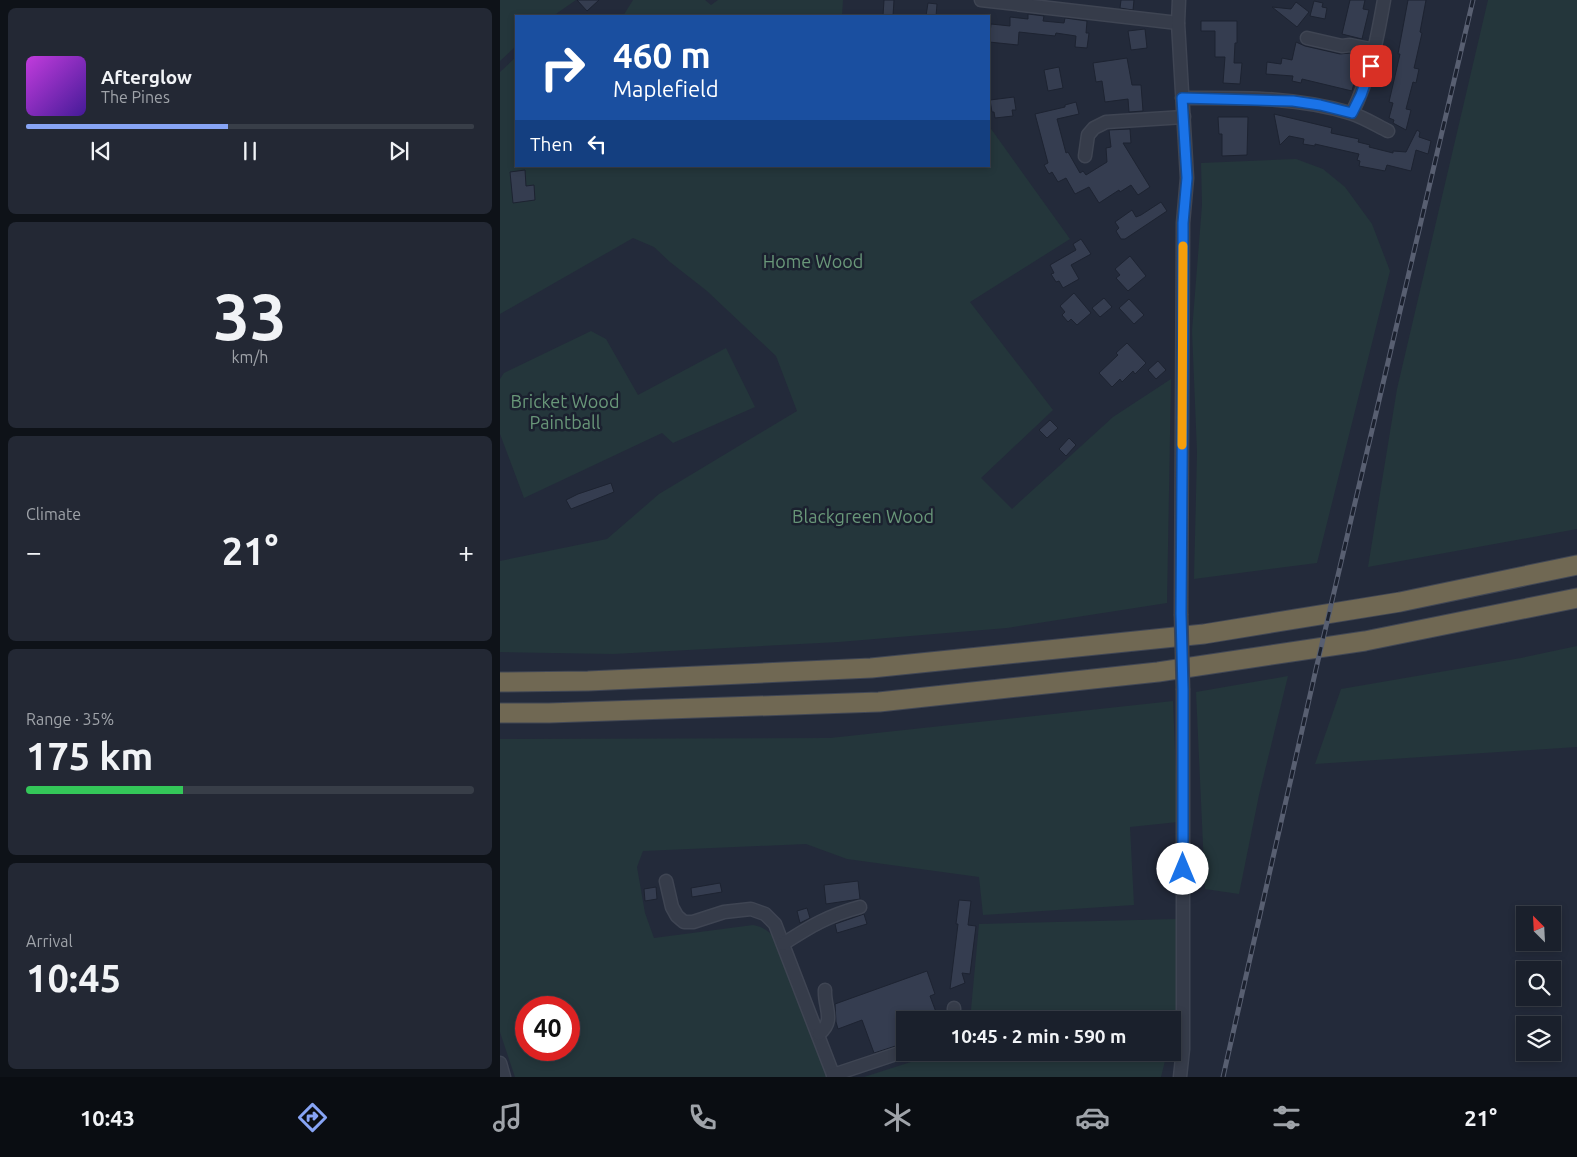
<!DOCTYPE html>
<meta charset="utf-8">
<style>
body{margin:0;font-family:Ubuntu,sans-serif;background:#232834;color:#f1f3f6;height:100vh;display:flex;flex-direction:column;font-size:19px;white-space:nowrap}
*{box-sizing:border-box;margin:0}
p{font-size:16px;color:#9fa3a9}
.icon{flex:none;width:28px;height:28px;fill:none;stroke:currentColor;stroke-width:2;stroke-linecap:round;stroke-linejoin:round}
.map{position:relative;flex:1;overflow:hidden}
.drawer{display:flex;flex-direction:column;gap:8px;padding:8px;background:#0e1218;width:500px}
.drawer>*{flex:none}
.guide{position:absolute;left:15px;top:15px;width:475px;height:152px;border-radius:0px;box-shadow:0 2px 8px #0003,0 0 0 1px #383e48;background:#1a4fa0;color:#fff;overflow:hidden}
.needle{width:32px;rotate:336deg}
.tools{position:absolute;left:1016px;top:906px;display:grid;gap:10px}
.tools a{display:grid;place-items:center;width:45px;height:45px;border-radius:0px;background:#1a202c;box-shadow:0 2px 8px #0003,0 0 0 1px #383e48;font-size:25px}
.speed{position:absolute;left:15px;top:996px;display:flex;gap:10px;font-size:25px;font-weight:700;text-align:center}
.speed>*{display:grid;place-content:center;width:65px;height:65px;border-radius:50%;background:#1a202c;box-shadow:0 2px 8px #0003,0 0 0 1px #383e48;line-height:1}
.speed .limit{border:8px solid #d22;background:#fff;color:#111}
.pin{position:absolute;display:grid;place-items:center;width:42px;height:42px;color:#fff;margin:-21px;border-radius:10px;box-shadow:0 2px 8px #0006}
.me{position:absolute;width:55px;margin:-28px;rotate:0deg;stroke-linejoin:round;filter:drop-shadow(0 0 4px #0008)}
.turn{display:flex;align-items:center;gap:18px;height:105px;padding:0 15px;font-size:22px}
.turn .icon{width:65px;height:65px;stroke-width:2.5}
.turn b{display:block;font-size:35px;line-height:42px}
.then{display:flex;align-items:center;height:48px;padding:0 15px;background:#0003;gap:10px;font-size:19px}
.big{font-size:38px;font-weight:600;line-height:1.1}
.drawer .tile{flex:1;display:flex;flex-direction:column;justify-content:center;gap:8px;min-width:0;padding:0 18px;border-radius:8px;background:#232834}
.drawer .dial{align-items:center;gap:0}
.dial b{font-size:65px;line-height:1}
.song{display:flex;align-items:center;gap:15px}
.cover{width:60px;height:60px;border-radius:8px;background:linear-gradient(135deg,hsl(290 70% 55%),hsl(260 70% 35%))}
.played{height:5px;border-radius:2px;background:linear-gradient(90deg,#87a4f5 45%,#383e48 45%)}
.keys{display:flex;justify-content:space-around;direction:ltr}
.heat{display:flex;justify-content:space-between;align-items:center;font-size:28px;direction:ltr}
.charge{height:8px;border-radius:4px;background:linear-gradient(90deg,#34c759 35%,#383e48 0)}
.trip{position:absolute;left:396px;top:1011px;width:285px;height:50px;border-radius:0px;background:#1a202c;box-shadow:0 2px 8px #0003,0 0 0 1px #383e48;font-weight:600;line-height:50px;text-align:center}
.menu{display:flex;height:80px;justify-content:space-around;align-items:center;background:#0a0d12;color:#9fa3a9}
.menu .icon{width:35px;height:35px}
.menu .on{color:#87a4f5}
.menu b{font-size:22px;color:#f1f3f6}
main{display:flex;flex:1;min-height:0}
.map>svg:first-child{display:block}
</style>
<main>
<section class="drawer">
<div class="tile">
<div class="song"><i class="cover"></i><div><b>Afterglow</b><p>The Pines</p></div></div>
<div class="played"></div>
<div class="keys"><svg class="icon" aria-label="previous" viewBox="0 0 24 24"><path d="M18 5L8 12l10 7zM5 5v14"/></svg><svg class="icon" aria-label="pause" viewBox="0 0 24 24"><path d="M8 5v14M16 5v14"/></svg><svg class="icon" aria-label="next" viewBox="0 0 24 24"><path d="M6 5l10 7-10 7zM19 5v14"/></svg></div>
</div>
<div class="tile dial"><b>33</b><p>km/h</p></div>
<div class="tile"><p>Climate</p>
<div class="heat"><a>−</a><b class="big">21°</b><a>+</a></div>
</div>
<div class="tile"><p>Range · 35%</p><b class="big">175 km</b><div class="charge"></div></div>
<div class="tile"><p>Arrival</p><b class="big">10:45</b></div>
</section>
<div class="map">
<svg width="1077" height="1077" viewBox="0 0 1077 1077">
<rect width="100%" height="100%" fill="#232a3a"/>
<g fill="#24363b" fill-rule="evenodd">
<polygon points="0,0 76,0 53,16 16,16 16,46 0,61"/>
<polygon points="133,0 205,0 211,5 218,0 343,0 342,16 123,16"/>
<polygon points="988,0 1077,0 1077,529 868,567 897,389"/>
<polygon points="16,57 16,166 489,166 489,126 570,239 470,302 553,410 481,478 512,509 613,417 671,379 667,603 507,628 339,642 113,654 0,652 0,561 107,539 159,494 297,411 276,356 207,291 170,262 154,247 133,238 0,314 0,72"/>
<polygon points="796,159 823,169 845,187 872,224 890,271 817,563 694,579 697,452 692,331 702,205 701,163"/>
<polygon points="91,331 106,339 138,395 226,348 255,407 173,443 162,433 24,498 0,434 0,379 4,373"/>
<polygon points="1077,646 1077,747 815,764 841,689 1021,658"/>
<polygon points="788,676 759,795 739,894 705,889 696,692"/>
<path d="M673,701L678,822L630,827L634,905L483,915L479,877L347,859L306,844L143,851L137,867L145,913L154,938L253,925C264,927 270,932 277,941L327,1077H15L0,1032V739L330,738ZM26,1008H69V1050H26Z"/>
<polygon points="678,919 676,1017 673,1032 672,1020 470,1020 479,924"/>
<polygon points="442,1052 667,1052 667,1053 661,1077 364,1077"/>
</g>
<g fill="#353d50" stroke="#1d2331">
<polygon points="77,0 99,0 87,11"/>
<polygon points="384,0 394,0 393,16 383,16"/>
<polygon points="621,0 634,0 633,10 620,8"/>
<polygon points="850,0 865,0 863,9 869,10 862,39 842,34"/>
<polygon points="908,0 926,0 920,32 922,33 915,64 914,68 919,69 916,83 913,82 906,109 911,110 906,130 893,123 894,120 889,118 893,103 889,102 900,54 898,54"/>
<polygon points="814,1 823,3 822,7 827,8 825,19 810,16"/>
<polygon points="796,2 809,12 797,27 772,7 791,9"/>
<polygon points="428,3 437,4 436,16 426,16"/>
<polygon points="528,14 544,16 543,21 564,23 565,18 587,21 586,33 589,33 587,48 575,47 576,36 556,33 555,36 519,32 518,45 489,42 491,24 510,26 510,17 528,19"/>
<polygon points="701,21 737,21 737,43 735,43 734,63 742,63 740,84 723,83 725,57 715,57 715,31 701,31"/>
<polygon points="645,29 647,48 631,50 628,31"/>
<polygon points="796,42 805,46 840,54 850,53 861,55 852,91 802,79 801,83 792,81 793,76 766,74 767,62 781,64 782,58 792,60"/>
<polygon points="627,58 632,85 641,85 643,111 629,112 628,99 605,102 602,81 596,82 593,63"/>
<polygon points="559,67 563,88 548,91 544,70"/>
<polygon points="514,97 516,110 512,110 513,116 495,118 494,112 492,112 490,100"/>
<polygon points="576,102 579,114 557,119 566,153 568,152 580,173 583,171 586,175 607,162 606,148 611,147 609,130 630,129 631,143 623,143 650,187 638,195 631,185 620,192 619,190 599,203 589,187 575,194 566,178 558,182 552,172 549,174 544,165 548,163 535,114 565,107 565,105"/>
<polygon points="774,114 832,128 831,133 859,139 858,142 870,145 869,147 893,153 893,151 906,152 917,130 920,132 919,137 931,141 928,154 916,150 911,171 887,165 885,171 859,166 860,161 857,160 859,154 815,144 815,146 803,144 804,139 789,136 780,145"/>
<polygon points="718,117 748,117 747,155 722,156 722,134 719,134"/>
<polygon points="25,170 26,186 34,185 35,200 13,203 10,172"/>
<polygon points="661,202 667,211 625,239 621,239 616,231 619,228 615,222 632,210 636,217 641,215"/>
<polygon points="581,239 591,254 571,265 579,279 563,288 559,281 556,282 551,274 554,273 550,265 576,250 573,244"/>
<polygon points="630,256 646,276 628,291 616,278 620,275 615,269"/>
<polygon points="574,293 591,313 577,325 571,319 568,322 562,315 565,312 560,306"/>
<polygon points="604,298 612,307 600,317 592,308"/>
<polygon points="629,299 644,315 634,324 619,308"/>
<polygon points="627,343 646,363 635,374 633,371 622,382 620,379 612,387 599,373 618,355 616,353"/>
<polygon points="658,361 666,370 656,379 648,370"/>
<polygon points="550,420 558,428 547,438 539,430"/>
<polygon points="569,438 576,445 566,456 559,449"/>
<polygon points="111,483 114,492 71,509 66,500 78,494"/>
<polygon points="666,847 675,847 675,872 665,871"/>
<polygon points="358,881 360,899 326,904 324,885"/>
<polygon points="220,883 222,892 192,897 191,888"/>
<polygon points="156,887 157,899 145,901 144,889"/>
<polygon points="459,900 471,901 468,925 476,926 470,974 462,973 465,983 450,989 458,924 456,924"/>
<polygon points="307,908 310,918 300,923 297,911"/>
<polygon points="364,914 367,924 337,933 335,924"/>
<polygon points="427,971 435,994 430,996 439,1020 405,1020 405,1043 374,1053 362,1020 338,1029 336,1022 335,1004"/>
</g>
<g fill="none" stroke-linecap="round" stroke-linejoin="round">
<defs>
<g id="minor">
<polyline points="481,0 678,23"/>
<polyline points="679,0 678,23 687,178 683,223 681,614"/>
<polyline points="807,38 842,46 850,45 875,50"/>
<path d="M682,98C738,98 796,96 850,113C863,117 876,125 888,131"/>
<path d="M852,113C870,77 877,40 884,0"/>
<polyline points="585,156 588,135 594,128 606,122 684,117"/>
<polyline points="166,881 172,907 177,916 184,922 193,922 224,912 251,909 265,914 275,924 334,1077"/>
<path d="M283,944C311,926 327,916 360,907"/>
<polyline points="454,1008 454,1020"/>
<path d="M319,1034C336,1020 324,1008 325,990"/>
<polyline points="0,1063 4,1077"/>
<polyline points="333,1075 405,1051"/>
<polyline points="680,1077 683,1049 683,690"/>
</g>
<g id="highway">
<polyline points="0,682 88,681 371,668 704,634 900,602 1077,565"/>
<polyline points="0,713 49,713 379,702 658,672 865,641 1077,598"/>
</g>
</defs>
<use href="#minor" stroke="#3f4553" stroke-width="15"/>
<use href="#highway" stroke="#414755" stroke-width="21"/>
<use href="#minor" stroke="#363c4a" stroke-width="12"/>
<use href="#highway" stroke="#706853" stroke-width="19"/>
<defs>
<polyline id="rail" points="723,1077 816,669 973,0"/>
</defs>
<use href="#rail" stroke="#585f71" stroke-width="5"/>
<use href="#rail" stroke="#1b212f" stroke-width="3" stroke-dasharray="9" stroke-linecap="butt"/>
<defs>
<polyline id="minor-bridge" points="681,614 683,690"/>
</defs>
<use href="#minor-bridge" stroke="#3f4553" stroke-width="15" stroke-linecap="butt"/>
<use href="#minor-bridge" stroke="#363c4a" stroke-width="12"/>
</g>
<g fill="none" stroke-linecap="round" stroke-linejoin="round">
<defs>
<polyline id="route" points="683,869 683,690 681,614 683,340 683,223 687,178 682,98 793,101 820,105 852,113 861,95 871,66"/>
</defs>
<use href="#route" stroke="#114b97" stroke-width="12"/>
<use href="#route" stroke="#1a73e8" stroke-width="9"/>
<polyline stroke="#f59e0b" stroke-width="9" points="682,445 683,246"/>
</g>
<g text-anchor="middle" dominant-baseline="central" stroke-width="5" stroke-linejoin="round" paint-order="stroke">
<g font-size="18" fill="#699779" stroke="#1b212f">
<text x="313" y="261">Home Wood</text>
<text x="65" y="401">Bricket Wood<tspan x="65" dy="21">Paintball</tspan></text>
<text x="363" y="516">Blackgreen Wood</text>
</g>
</g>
</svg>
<div class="tools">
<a><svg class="needle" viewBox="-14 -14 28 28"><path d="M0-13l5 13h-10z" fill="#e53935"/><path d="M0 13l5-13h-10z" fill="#9fa3a9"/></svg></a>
<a><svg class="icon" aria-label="search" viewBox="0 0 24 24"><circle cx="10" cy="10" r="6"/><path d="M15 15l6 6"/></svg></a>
<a><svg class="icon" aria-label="layers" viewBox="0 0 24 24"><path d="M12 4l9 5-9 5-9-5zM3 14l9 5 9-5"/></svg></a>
</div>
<div class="speed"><div class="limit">40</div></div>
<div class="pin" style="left:871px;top:66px;background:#d93025"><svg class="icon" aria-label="arrive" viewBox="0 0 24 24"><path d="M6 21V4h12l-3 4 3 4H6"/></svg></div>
<svg class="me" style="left:683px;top:869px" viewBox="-20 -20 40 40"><circle r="19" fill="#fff"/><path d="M0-13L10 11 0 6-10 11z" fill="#1a73e8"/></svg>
<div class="trip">10:45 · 2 min · 590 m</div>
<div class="guide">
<div class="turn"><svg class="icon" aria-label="right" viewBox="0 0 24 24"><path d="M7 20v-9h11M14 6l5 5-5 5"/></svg><div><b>460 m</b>Maplefield</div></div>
<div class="then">Then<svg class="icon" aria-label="left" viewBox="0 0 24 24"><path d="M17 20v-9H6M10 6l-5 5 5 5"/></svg></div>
</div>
</div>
</main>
<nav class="menu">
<b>10:43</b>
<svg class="icon on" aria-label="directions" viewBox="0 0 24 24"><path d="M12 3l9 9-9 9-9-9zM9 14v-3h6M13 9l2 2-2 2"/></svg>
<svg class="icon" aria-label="music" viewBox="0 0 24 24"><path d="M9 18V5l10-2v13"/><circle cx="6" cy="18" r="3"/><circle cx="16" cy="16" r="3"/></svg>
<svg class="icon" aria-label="phone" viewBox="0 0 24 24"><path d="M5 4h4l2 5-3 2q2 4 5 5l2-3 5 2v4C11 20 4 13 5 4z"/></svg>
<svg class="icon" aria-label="climate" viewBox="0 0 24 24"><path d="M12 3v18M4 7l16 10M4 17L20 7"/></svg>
<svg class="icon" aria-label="car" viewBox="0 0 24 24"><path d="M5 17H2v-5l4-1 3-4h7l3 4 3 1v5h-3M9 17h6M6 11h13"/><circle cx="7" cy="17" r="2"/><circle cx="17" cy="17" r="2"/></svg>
<svg class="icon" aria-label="filters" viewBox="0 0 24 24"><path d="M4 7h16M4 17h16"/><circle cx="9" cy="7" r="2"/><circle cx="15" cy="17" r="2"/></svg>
<b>21°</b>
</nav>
